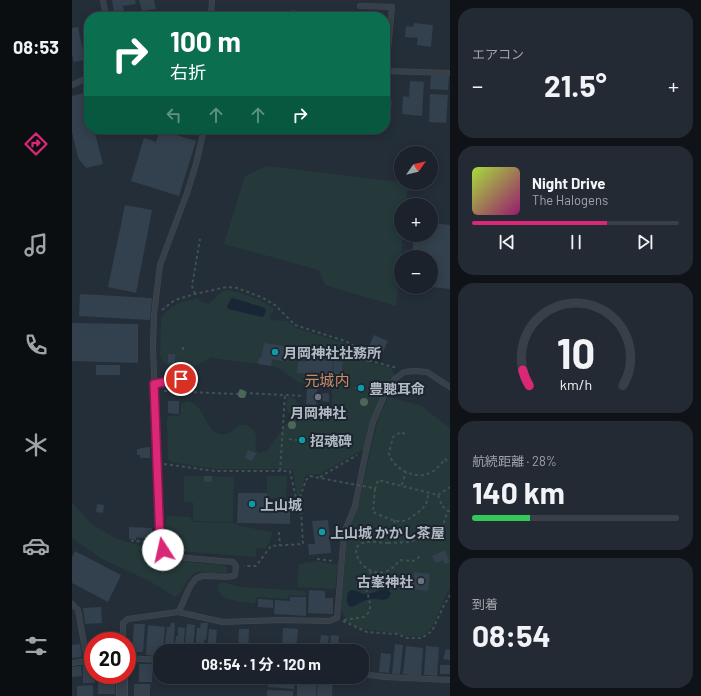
<!DOCTYPE html>
<html lang="ja">
<meta charset="utf-8">
<style>
body{margin:0;font-family:Barlow,"Noto Sans JP",sans-serif;background:#242a33;color:#f1f3f6;height:100vh;display:flex;flex-direction:column;font-size:15px;white-space:nowrap}
*{box-sizing:border-box;margin:0}
p{font-size:13px;color:#a0a4a9}
.icon{flex:none;width:22px;height:22px;fill:none;stroke:currentColor;stroke-width:2;stroke-linecap:round;stroke-linejoin:round}
.map{position:relative;flex:1;overflow:hidden}
.details{display:flex;flex-direction:column;gap:8px;padding:8px;background:#0f1318;width:251px}
.details>*{flex:none}
.banner{position:absolute;left:12px;top:12px;width:306px;height:122px;border-radius:16px;box-shadow:0 2px 10px #0003,0 0 0 1px #393f47;background:#0b6e4f;color:#fff;overflow:hidden}
.needle{width:26px;rotate:56deg}
.tools{position:absolute;left:322px;top:146px;display:grid;gap:8px}
.tools a{display:grid;place-items:center;width:44px;height:44px;border-radius:50%;background:#1b222b;box-shadow:0 2px 10px #0003,0 0 0 1px #393f47;font-size:20px}
.speed{position:absolute;left:12px;top:632px;display:flex;gap:8px;font-size:20px;font-weight:700;text-align:center}
.speed>*{display:grid;place-content:center;width:52px;height:52px;border-radius:50%;background:#1b222b;box-shadow:0 2px 10px #0003,0 0 0 1px #393f47;line-height:1}
.speed .limit{border:6px solid #d22;background:#fff;color:#111}
.pin{position:absolute;display:grid;place-items:center;width:34px;height:34px;color:#fff;margin:-17px;border:2px solid #fff;border-radius:50%;box-shadow:0 1px 4px #0007}
.me{position:absolute;width:44px;margin:-22px;rotate:350deg;stroke-linejoin:round;filter:drop-shadow(0 0 3px #0008)}
.turn{display:flex;align-items:center;gap:14px;height:84px;padding:0 20px;font-size:18px}
.turn .icon{width:52px;height:52px;stroke-width:2.5}
.turn b{display:block;font-size:28px;line-height:34px}
.lanes{display:flex;align-items:center;height:38px;padding:0 20px;background:#0003;justify-content:center;gap:20px;direction:ltr}
.lanes .off{opacity:.35}
.big{font-size:30px;font-weight:700;line-height:1.1}
.details .widget{flex:1;display:flex;flex-direction:column;justify-content:center;gap:6px;min-width:0;padding:0 14px;border-radius:16px;background:#242a33}
.details .dial{align-items:center;gap:0}
.dial svg{height:104px;overflow:visible;fill:none;stroke:#393f47;stroke-width:7;stroke-linecap:round;text-anchor:middle}
.dial text{fill:#f1f3f6;stroke:none}
.song{display:flex;align-items:center;gap:12px}
.cover{width:48px;height:48px;border-radius:6px;background:linear-gradient(135deg,hsl(80 70% 55%),hsl(320 70% 35%))}
.played{height:4px;border-radius:2px;background:linear-gradient(90deg,#db2777 65%,#393f47 65%)}
.keys{display:flex;justify-content:space-around;direction:ltr}
.heat{display:flex;justify-content:space-between;align-items:center;font-size:22px;direction:ltr}
.charge{height:6px;border-radius:3px;background:linear-gradient(90deg,#34c759 28%,#393f47 0)}
.trip{position:absolute;left:81px;top:644px;width:216px;height:40px;border-radius:16px;background:#1b222b;box-shadow:0 2px 10px #0003,0 0 0 1px #393f47;font-weight:700;line-height:40px;text-align:center}
main{display:flex;flex:1;min-height:0}
.dock{display:flex;flex-direction:column;width:72px;justify-content:space-around;align-items:center;background:#0b0e11;color:#a0a4a9}
.dock .icon{width:28px;height:28px}
.dock .active{color:#db2777}
.dock b{font-size:18px;color:#f1f3f6}
.map>svg:first-child{display:block}
</style>
<main>
<nav class="dock">
<b>08:53</b>
<svg class="icon active" aria-label="directions" viewBox="0 0 24 24"><path d="M12 3l9 9-9 9-9-9zM9 14v-3h6M13 9l2 2-2 2"/></svg>
<svg class="icon" aria-label="music" viewBox="0 0 24 24"><path d="M9 18V5l10-2v13"/><circle cx="6" cy="18" r="3"/><circle cx="16" cy="16" r="3"/></svg>
<svg class="icon" aria-label="phone" viewBox="0 0 24 24"><path d="M5 4h4l2 5-3 2q2 4 5 5l2-3 5 2v4C11 20 4 13 5 4z"/></svg>
<svg class="icon" aria-label="climate" viewBox="0 0 24 24"><path d="M12 3v18M4 7l16 10M4 17L20 7"/></svg>
<svg class="icon" aria-label="car" viewBox="0 0 24 24"><path d="M5 17H2v-5l4-1 3-4h7l3 4 3 1v5h-3M9 17h6M6 11h13"/><circle cx="7" cy="17" r="2"/><circle cx="17" cy="17" r="2"/></svg>
<svg class="icon" aria-label="filters" viewBox="0 0 24 24"><path d="M4 7h16M4 17h16"/><circle cx="9" cy="7" r="2"/><circle cx="15" cy="17" r="2"/></svg>
</nav>
<div class="map">
<svg width="378" height="696" viewBox="0 0 378 696">
<rect width="100%" height="100%" fill="#242e39"/>
<g fill="#25393a">
<polygon points="194,166 336,183 334,205 329,205 329,235 331,235 324,306 253,285 247,270 152,244 173,176"/>
<path d="M153,290C164,291 196,301 202,310L197,316L199,320L215,321L224,328L272,343L283,348L298,363L319,368L323,375L293,447L290,450L248,474H238L233,476L227,499L225,498L221,469H143L100,462L96,459L95,418L97,416H107L109,414V404L115,401C132,404 132,427 145,433C161,441 164,414 180,429C189,436 179,449 187,453L195,451L215,423L231,416L239,406L259,407L260,406V389C250,387 239,386 229,383C219,379 214,370 203,367C182,361 160,363 139,357L121,367L112,368L98,367L91,362L88,356L89,320C93,307 113,300 126,298L128,302L137,304C143,300 146,293 153,290Z"/>
<path d="M216,397C223,396 226,403 227,409L225,412L217,413L214,408Z"/>
<path d="M316,397L348,405L378,428V589C369,600 364,625 355,633C350,637 344,637 338,636C332,636 328,634 323,633C308,630 290,632 278,623C274,620 270,612 269,607L275,536L287,502L297,457L306,420Z"/>
<polygon points="112,476 162,477 161,522 121,521 121,502 112,502"/>
<polygon points="195,476 215,476 214,498 195,498"/>
<path d="M0,502L20,525L45,539L83,550L93,560L153,565L155,568V572L152,574L126,572C112,577 114,591 103,597L78,581L32,560L0,538Z"/>
<path d="M95,516L119,517L120,522L163,523L168,526L200,532C199,539 198,544 193,549L184,548V557L106,551C94,544 93,529 95,516Z"/>
<polygon points="245,561 266,565 263,589 225,587 227,564"/>
<path d="M150,582L169,587L233,591L234,594L233,596L217,595L216,599L185,597L183,603C177,604 156,600 151,596C146,593 146,589 146,585Z"/>
</g>
<g fill="#182636">
<polygon points="161,298 193,308 194,311 192,316 190,317 156,309 155,306 159,299"/>
<path d="M313,589L316,590L319,593C316,605 306,597 298,599C292,600 286,604 280,607L277,606C275,603 275,601 275,597C277,583 287,594 293,594C299,594 307,590 313,589Z"/>
</g>
<g fill="#33404d">
<polygon points="40,0 63,0 64,4 51,6 52,11 42,13"/>
<polygon points="67,0 82,0 84,9 70,11"/>
<polygon points="219,10 253,14 252,17 218,17"/>
<polygon points="342,23 361,25 359,47 345,45 346,38 333,37 334,26 341,27"/>
<polygon points="6,27 13,60 2,62 0,55 0,28"/>
<polygon points="359,75 377,76 376,90 358,89"/>
<polygon points="313,78 316,78 315,98 313,98"/>
<polygon points="338,81 352,82 350,116 330,114 331,96 337,97"/>
<polygon points="17,84 17,129 22,129 31,164 14,168 6,158 0,132 0,96 16,92 14,85"/>
<polygon points="358,94 376,95 374,123 357,122"/>
<polygon points="313,100 320,101 318,115 313,114"/>
<polygon points="88,130 124,141 107,196 59,181 72,138 84,142"/>
<polygon points="53,205 80,210 64,293 36,287"/>
<polygon points="359,223 378,225 378,289 359,287 359,257 340,257 342,235 359,235"/>
<polygon points="8,294 80,298 78,320 7,316"/>
<polygon points="0,323 66,324 66,363 0,361"/>
<polygon points="302,335 316,341 310,354 296,348"/>
<polygon points="192,343 218,347 215,362 200,359 199,366 186,364 187,357 189,358"/>
<rect x="96" y="354" width="7" height="9"/>
<polygon points="234,359 261,361 260,378 240,376 240,374 225,373 226,361 234,362"/>
<polygon points="262,361 271,362 269,380 261,379"/>
<rect x="24" y="365" width="24" height="10"/>
<polygon points="235,389 245,389 245,394 257,393 257,402 245,400 244,405 234,404"/>
<polygon points="96,401 107,401 107,414 96,413"/>
<polygon points="78,447 78,458 68,458 68,455 65,455 65,449 68,449 68,448"/>
<polygon points="176,450 184,453 180,461 173,458"/>
<rect x="132" y="476" width="8" height="6"/>
<polygon points="166,493 195,493 195,510 218,510 218,524 165,523"/>
<polygon points="25,504 32,505 31,513 24,512"/>
<polygon points="256,520 259,553 237,555 236,544 243,544 240,521"/>
<polygon points="57,527 80,528 80,539 64,537 64,540 57,539"/>
<polygon points="373,550 378,562 373,564 371,560 364,563 360,556"/>
<polygon points="3,551 49,575 36,602 0,583 0,557"/>
<polygon points="342,572 358,574 356,591 340,589"/>
<polygon points="237,590 253,591 253,598 261,598 261,614 236,613"/>
<polygon points="218,597 234,597 234,616 202,614 203,600 218,601"/>
<polygon points="186,599 201,600 201,608 186,607"/>
<polygon points="29,607 30,623 13,624 11,608"/>
<polygon points="99,623 103,623 101,651 92,651 95,627 98,627"/>
<polygon points="129,623 136,623 134,640 132,640 131,651 123,651 125,628 128,628"/>
<polygon points="62,624 73,624 71,652 60,652"/>
<polygon points="115,624 123,625 121,651 112,651"/>
<polygon points="76,625 93,627 91,651 88,651 88,656 74,655"/>
<polygon points="106,627 113,628 111,651 102,651 104,636 106,636"/>
<polygon points="211,628 226,629 224,651 210,651"/>
<polygon points="137,629 145,630 143,651 135,651"/>
<polygon points="167,629 177,629 176,651 166,651"/>
<polygon points="43,632 43,641 28,641 28,633"/>
<polygon points="249,635 257,636 255,651 247,651"/>
<polygon points="259,635 267,636 266,651 258,651"/>
<rect x="16" y="643" width="5" height="9"/>
<polygon points="178,643 185,644 185,651 177,651"/>
<polygon points="8,644 10,657 0,658 0,645"/>
<polygon points="323,644 331,645 328,674 320,674"/>
<rect x="198" y="645" width="8" height="6"/>
<polygon points="269,646 293,647 291,669 290,669 290,651 269,651"/>
<polygon points="334,646 351,648 349,676 331,674"/>
<polygon points="354,646 367,647 365,676 352,675"/>
<polygon points="374,649 378,650 378,660 371,659"/>
<polygon points="309,653 319,654 317,673 307,672"/>
<polygon points="11,664 21,664 23,683 11,683"/>
<rect x="67" y="664" width="13" height="18"/>
<rect x="368" y="665" width="10" height="9"/>
<polygon points="9,666 10,676 0,677 0,667"/>
<polygon points="27,675 45,675 45,679 27,680"/>
<polygon points="196,677 222,677 222,689 196,687"/>
<polygon points="225,677 245,677 244,696 225,696"/>
<polygon points="246,677 261,677 260,696 245,696"/>
<rect x="26" y="682" width="17" height="12"/>
<rect x="62" y="684" width="16" height="12"/>
<polygon points="21,685 21,696 5,696 5,686"/>
<polygon points="195,690 221,691 221,696 195,696"/>
</g>
<g fill="none" stroke-linecap="round" stroke-linejoin="round">
<defs>
<g id="lane">
<polyline points="31,0 34,17"/>
<polyline points="288,6 320,7 314,71"/>
<polyline points="139,17 140,0"/>
<polyline points="313,71 378,73"/>
<polyline points="0,85 17,77"/>
<polyline points="82,384 109,379"/>
<polyline points="0,604 6,610 15,660"/>
<polyline points="106,612 151,622 207,620 257,621 265,618 272,533 283,506 293,456 301,422 313,394 323,379 332,372 343,371 355,372 378,387"/>
<path d="M51,641V623L56,619L106,612C113,602 114,590 122,581C130,570 151,581 163,575L164,566L161,562L104,557C95,554 91,551 88,543L81,347L82,315L88,265L115,193L124,164L132,129"/>
<polyline points="55,658 88,660"/>
<polyline points="0,663 21,660"/>
<polyline points="290,674 313,677 378,680"/>
</g>
<polyline id="street" points="50,675 50,696"/>
</defs>
<use href="#lane" stroke="#404952" stroke-width="6"/>
<use href="#street" stroke="#404952" stroke-width="12"/>
<g stroke="#3e5252" stroke-width="2" stroke-dasharray="3 3" stroke-linecap="butt">
<polyline points="123,294 120,286 128,239"/>
<polyline points="90,310 103,300 123,294 155,287 165,288 189,297 203,305 223,325 273,341 284,347 298,361 325,368"/>
<polyline points="111,347 111,352"/>
<polyline points="225,355 233,350 238,349 297,361"/>
<polyline points="283,388 284,388"/>
<polyline points="92,391 166,394 168,390 172,390 174,393 232,396"/>
<polyline points="166,394 168,397 172,397 174,393"/>
<path d="M333,434L329,432L321,437L317,453C320,469 344,480 358,473C364,470 369,464 373,459L378,463"/>
<polyline points="217,439 225,440"/>
<polyline points="92,464 143,471 218,471 224,498 229,509 231,544 199,546 184,566 172,566"/>
<polyline points="208,471 213,395"/>
<polyline points="248,477 285,455"/>
<polyline points="330,485 334,471"/>
<polyline points="297,487 303,489 306,480 366,495 370,506 378,512"/>
<path d="M303,489L301,512C309,515 325,525 334,520C338,519 341,516 345,513C353,507 356,503 356,493"/>
<polyline points="366,495 378,487"/>
<polyline points="205,499 205,504"/>
<polyline points="226,503 234,480 238,476 279,484"/>
<polyline points="323,520 316,543 337,542 358,534 368,535 376,510"/>
<polyline points="207,532 208,546"/>
<polyline points="61,540 60,541 81,542"/>
<path d="M316,543C305,543 292,538 284,548C283,565 303,578 317,570C322,568 325,562 329,560L341,561L349,556"/>
<polyline points="245,559 262,561"/>
<path d="M272,620L292,617C302,609 297,602 295,590C295,584 298,576 299,570"/>
<polyline points="271,621 295,632 325,634 335,638 350,638 360,631 371,607 378,595"/>
</g>
<use href="#lane" stroke="#374049" stroke-width="5"/>
<use href="#street" stroke="#374049" stroke-width="10"/>
<polyline stroke="#3e5252" stroke-width="2" stroke-dasharray="3 3" stroke-linecap="butt" points="279,484 297,487"/>
</g>
<g fill="#4b6758">
<circle cx="170" cy="394" r="4"/>
<circle cx="292" cy="402" r="4"/>
<circle cx="220" cy="425" r="4"/>
</g>
<g fill="none" stroke-linecap="round" stroke-linejoin="round">
<defs>
<polyline id="route" points="91,550 88,542 82,384 109,379"/>
</defs>
<use href="#route" stroke="#8e194d" stroke-width="10"/>
<use href="#route" stroke="#db2777" stroke-width="7"/>
</g>
<g fill="#0f9aa8" stroke="#1c252e" stroke-width="1.5">
<circle cx="203" cy="352" r="4"/>
<circle cx="289" cy="388" r="4"/>
<circle cx="230" cy="440" r="4"/>
<circle cx="180" cy="504" r="4"/>
<circle cx="250" cy="532" r="4"/>
</g>
<g fill="#6b7280" stroke="#1c252e" stroke-width="1.5">
<circle cx="246" cy="397" r="4"/>
<circle cx="349" cy="581" r="4"/>
</g>
<g text-anchor="middle" dominant-baseline="central" stroke-width="4" stroke-linejoin="round" paint-order="stroke">
<g font-size="14" font-weight="bold" fill="#b2bbc5" stroke="#1c252e" text-anchor="start">
<text x="211" y="352">月岡神社社務所</text>
<text x="297" y="388">豊聰耳命</text>
<text x="246" y="412" text-anchor="middle">月岡神社</text>
<text x="238" y="440">招魂碑</text>
<text x="188" y="504">上山城</text>
<text x="258" y="532">上山城 かかし茶屋</text>
<text x="341" y="581" text-anchor="end">古峯神社</text>
</g>
<g font-size="15" fill="#cc8b66" stroke="#1c252e">
<text x="255" y="380">元城内</text>
</g>
</g>
</svg>
<div class="tools">
<a><svg class="needle" viewBox="-14 -14 28 28"><path d="M0-13l5 13h-10z" fill="#e53935"/><path d="M0 13l5-13h-10z" fill="#a0a4a9"/></svg></a>
<a>+</a>
<a>−</a>
</div>
<div class="speed"><div class="limit">20</div></div>
<div class="pin" style="left:109px;top:379px;background:#d93025"><svg class="icon" aria-label="arrive" viewBox="0 0 24 24"><path d="M6 21V4h12l-3 4 3 4H6"/></svg></div>
<svg class="me" style="left:91px;top:550px" viewBox="-20 -20 40 40"><circle r="19" fill="#fff"/><path d="M0-13L10 11 0 6-10 11z" fill="#db2777"/></svg>
<div class="trip">08:54 · 1 分 · 120 m</div>
<div class="banner">
<div class="turn"><svg class="icon" aria-label="right" viewBox="0 0 24 24"><path d="M7 20v-9h11M14 6l5 5-5 5"/></svg><div><b>100 m</b>右折</div></div>
<div class="lanes"><svg class="icon off" aria-label="left" viewBox="0 0 24 24"><path d="M17 20v-9H6M10 6l-5 5 5 5"/></svg><svg class="icon off" aria-label="ahead" viewBox="0 0 24 24"><path d="M12 20V5M6 11l6-6 6 6"/></svg><svg class="icon off" aria-label="ahead" viewBox="0 0 24 24"><path d="M12 20V5M6 11l6-6 6 6"/></svg><svg class="icon" aria-label="right" viewBox="0 0 24 24"><path d="M7 20v-9h11M14 6l5 5-5 5"/></svg></div>
</div>
</div>
<section class="details">
<div class="widget"><p>エアコン</p>
<div class="heat"><a>−</a><b class="big">21.5°</b><a>+</a></div>
</div>
<div class="widget">
<div class="song"><i class="cover"></i><div><b>Night Drive</b><p>The Halogens</p></div></div>
<div class="played"></div>
<div class="keys"><svg class="icon" aria-label="previous" viewBox="0 0 24 24"><path d="M18 5L8 12l10 7zM5 5v14"/></svg><svg class="icon" aria-label="pause" viewBox="0 0 24 24"><path d="M8 5v14M16 5v14"/></svg><svg class="icon" aria-label="next" viewBox="0 0 24 24"><path d="M6 5l10 7-10 7zM19 5v14"/></svg></div>
</div>
<div class="widget dial"><svg viewBox="0 0 100 80">
<path d="M14 69A42 42 0 1 1 86 69"/>
<path d="M14 69A42 42 0 0 1 9 57" stroke="#db2777"/>
<text x="50" y="56" font-size="32" font-weight="700">10</text>
<text x="50" y="72" font-size="11">km/h</text>
</svg></div>
<div class="widget"><p>航続距離 · 28%</p><b class="big">140 km</b><div class="charge"></div></div>
<div class="widget"><p>到着</p><b class="big">08:54</b></div>
</section>
</main>
